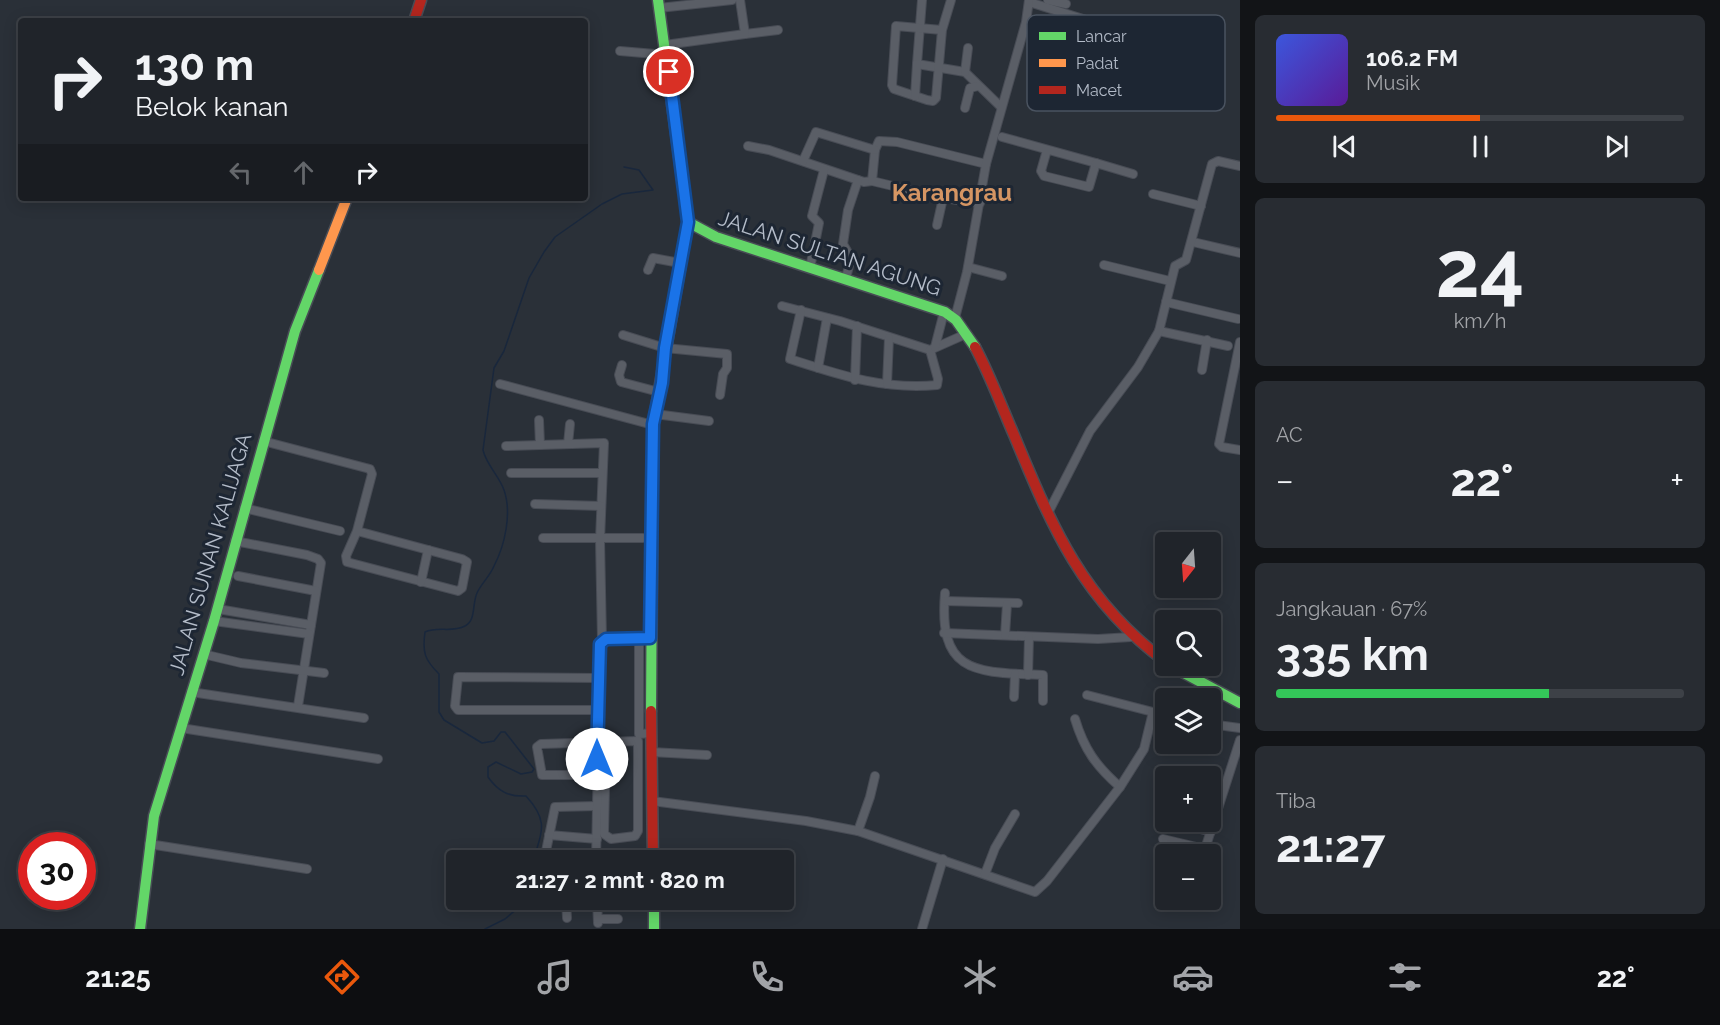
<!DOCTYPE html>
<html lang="id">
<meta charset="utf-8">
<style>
body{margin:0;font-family:Raleway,sans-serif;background:#282c32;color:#f1f3f6;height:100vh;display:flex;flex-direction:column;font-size:22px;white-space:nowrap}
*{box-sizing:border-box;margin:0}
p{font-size:20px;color:#a2a4a8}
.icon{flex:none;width:33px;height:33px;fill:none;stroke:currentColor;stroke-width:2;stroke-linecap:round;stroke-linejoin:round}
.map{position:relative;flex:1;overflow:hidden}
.details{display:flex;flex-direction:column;gap:15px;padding:15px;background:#121417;width:480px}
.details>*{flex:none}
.banner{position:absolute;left:18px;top:18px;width:570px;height:183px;border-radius:6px;box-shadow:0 3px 15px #0003,0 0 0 2px #3d4147;background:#20242a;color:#f1f3f6;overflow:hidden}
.needle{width:39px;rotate:197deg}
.tools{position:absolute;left:1155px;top:532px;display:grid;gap:12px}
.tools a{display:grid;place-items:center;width:66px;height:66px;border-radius:6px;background:#20242a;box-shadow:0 3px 15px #0003,0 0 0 2px #3d4147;font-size:30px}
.speed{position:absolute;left:18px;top:832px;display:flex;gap:12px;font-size:30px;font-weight:700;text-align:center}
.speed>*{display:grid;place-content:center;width:78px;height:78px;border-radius:50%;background:#20242a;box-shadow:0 3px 15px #0003,0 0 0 2px #3d4147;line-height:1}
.speed .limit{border:9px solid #d22;background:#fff;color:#111}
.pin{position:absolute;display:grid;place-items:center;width:51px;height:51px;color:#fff;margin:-26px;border:3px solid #fff;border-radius:50%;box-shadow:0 2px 6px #0007}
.me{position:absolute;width:66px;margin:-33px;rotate:0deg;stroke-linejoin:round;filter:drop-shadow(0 0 4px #0008)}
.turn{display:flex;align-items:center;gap:21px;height:126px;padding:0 18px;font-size:27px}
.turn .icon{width:78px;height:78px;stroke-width:2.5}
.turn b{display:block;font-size:42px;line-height:51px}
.lanes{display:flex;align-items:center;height:57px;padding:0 18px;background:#0003;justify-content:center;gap:30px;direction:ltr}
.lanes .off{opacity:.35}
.big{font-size:45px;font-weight:700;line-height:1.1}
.details .widget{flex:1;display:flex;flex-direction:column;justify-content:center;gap:9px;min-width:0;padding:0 21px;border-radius:9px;background:#282c32}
.details .dial{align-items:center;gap:0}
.dial b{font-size:78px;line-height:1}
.song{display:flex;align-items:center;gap:18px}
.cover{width:72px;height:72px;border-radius:9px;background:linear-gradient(135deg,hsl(230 70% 55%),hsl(270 70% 35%))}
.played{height:6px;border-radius:3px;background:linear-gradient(90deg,#ea580c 50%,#3d4147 50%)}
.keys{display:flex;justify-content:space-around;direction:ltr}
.heat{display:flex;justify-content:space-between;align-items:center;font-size:33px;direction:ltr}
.charge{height:9px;border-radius:4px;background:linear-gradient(90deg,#34c759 67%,#3d4147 0)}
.trip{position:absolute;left:446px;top:850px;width:348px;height:60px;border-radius:6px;background:#20242a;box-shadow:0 3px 15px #0003,0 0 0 2px #3d4147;font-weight:700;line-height:60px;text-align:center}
.dock{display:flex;height:96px;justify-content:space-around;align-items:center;background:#0d0e11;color:#a2a4a8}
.dock .icon{width:42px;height:42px}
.dock .current{color:#ea580c}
.dock b{font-size:27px;color:#f1f3f6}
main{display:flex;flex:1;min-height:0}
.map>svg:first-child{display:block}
</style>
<main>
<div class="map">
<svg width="1240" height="929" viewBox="0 0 1240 929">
<rect width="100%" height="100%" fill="#2a3038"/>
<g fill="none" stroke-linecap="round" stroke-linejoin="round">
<g stroke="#19273c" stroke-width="1.5">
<path d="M533,861C542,831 549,821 526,796C508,797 498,791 488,777V767L496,762L521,774L532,772L534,769L505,732H501L494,741L482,743L444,720L439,712V674C425,660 422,653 425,632C438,626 452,633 465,626C476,621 472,604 477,593C481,584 490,576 494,566C505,545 512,513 504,490C499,476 486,464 483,450L494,368L504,351L529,278L544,252L555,237L602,204L622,194L653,190L639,170L624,167"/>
<polyline points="485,929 505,919 527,900"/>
</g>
<defs>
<g id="street">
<polyline points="922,0 917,64 965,72 1001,107"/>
<polyline points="1048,0 1066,4"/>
<polyline points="1029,2 1156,42"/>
<polyline points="659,8 732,0"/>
<polyline points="942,30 896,26 892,85 894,89 927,100 933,101 936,98 942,30 951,0"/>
<polyline points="745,34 778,30"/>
<polyline points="665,45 745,34 740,0"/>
<polyline points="620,51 667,55"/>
<polyline points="965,72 968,48"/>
<polyline points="915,96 917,64"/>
<polyline points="965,108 970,88 978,86"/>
<polyline points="1002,137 1096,163 1089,187 1044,176 1041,171 1047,150"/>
<polyline points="748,146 769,150 864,182 872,181 875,150 879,141 897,142 986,164"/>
<polyline points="803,161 816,132 875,150"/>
<polyline points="1096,163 1133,174"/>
<polyline points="872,181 943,198 980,203"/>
<polyline points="1153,194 1201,206"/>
<polyline points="937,225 943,198"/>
<polyline points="1193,242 1240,253"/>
<polyline points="1104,265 1170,281"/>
<polyline points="968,267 1002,276"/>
<polyline points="810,268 819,223 812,216 824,170"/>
<polyline points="648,270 653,258 680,263"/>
<polyline points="846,278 851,258 843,244 848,210 858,180"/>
<polyline points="1166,302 1238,319"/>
<polyline points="782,306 840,321 930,350 966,334"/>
<path d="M801,310L790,359C840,375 883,390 937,385L938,379L930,350"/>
<polyline points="955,318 967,272 986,164 1026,22 1029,0"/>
<polyline points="1159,331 1228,346"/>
<polyline points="623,335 665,348 727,354 727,368 723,374 720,395"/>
<polyline points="1240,342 1219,444 1222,447 1240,450"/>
<polyline points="935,347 944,312"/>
<polyline points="622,365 619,375 621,382 659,392"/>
<polyline points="818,368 827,318"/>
<polyline points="1202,370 1207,340"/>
<polyline points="855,380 857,326"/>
<polyline points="500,384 653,425"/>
<polyline points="887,384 889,338"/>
<polyline points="655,414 709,421"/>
<polyline points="539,420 540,445"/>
<polyline points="263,441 370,469 372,474 357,531 462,559 467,562 462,588 458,591 347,562 346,556 357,531"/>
<polyline points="568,444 570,424"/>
<polyline points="506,446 604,443 600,540 602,640"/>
<polyline points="511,473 601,473"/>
<polyline points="535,504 601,506"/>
<polyline points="244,508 340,531"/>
<polyline points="1048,513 1090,431 1138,367 1159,331 1175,266 1186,260 1212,164 1218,161 1240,166"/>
<polyline points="543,538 643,538"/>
<polyline points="235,541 307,555 318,559 321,563 298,706"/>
<polyline points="238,576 316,591"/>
<polyline points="421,582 428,550"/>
<path d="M945,593C938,675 976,672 1043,675V701"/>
<polyline points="945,601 1018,603"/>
<polyline points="218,609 311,625"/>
<polyline points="214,621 309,634"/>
<polyline points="944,633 1098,639 1131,637"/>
<polyline points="1005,635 1007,604"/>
<polyline points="639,638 639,734 651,733"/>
<polyline points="203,654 241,663 324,673"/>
<polyline points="1028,675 1029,637"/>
<polyline points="191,692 364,718"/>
<polyline points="1087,695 1153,712"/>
<polyline points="1014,697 1015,674"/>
<polyline points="598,710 458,710 455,706 458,677 598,678"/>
<path d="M1075,719C1084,749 1096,766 1120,787"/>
<polyline points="1210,724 1240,728"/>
<polyline points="181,728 378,759"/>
<polyline points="651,752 707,755"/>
<polyline points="597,775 542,775 537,747 541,744 638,741 638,831 635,836 611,839 604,834 606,742"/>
<polyline points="1210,790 1222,793"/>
<polyline points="652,801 806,821 858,831 1035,892 1047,881 1120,787 1144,749 1153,712 1166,715"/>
<polyline points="1176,822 1211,832"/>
<polyline points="858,831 870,797 875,776"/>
<polyline points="549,835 597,839"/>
<polyline points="1163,839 1205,849 1240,740"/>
<polyline points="149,844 307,869"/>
<polyline points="596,859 627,859"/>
<polyline points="544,861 555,807 597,806"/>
<polyline points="596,861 600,644 606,639 650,638"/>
<polyline points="985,874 995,848 1015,814"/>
<polyline points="566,900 567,918"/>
<polyline points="597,900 598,923"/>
<polyline points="598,919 618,919"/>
<polyline points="922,929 943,859"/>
</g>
<g id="fast">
<polyline points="658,0 688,222 716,237 945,312 956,320 975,347"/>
<polyline points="1171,666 1240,703"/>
<polyline points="651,711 653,425 688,222"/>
<polyline points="654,900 654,929"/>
<polyline points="140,929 154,816 214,621 295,331 319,270"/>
</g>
<polyline id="slow" points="319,270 347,198"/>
<g id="jam">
<polyline points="414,21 421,0"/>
<path d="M975,347C990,375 1001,405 1014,435C1052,527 1083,601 1166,662"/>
<polyline points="651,711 653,861"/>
</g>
</defs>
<use href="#street" stroke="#484c55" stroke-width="10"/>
<use href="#fast" stroke="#484c55" stroke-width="13"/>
<use href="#slow" stroke="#484c55" stroke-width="13"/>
<use href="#jam" stroke="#484c55" stroke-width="13"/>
<use href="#street" stroke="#5a5e66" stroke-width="8"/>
<use href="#fast" stroke="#63d668" stroke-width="10"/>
<use href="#slow" stroke="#ff974d" stroke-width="10"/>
<use href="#jam" stroke="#b3261e" stroke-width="10"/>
</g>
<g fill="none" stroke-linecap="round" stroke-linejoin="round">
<defs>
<polyline id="route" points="597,759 600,644 606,639 650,638 653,424 662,383 665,348 688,222 669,72"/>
</defs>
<use href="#route" stroke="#114b97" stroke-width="15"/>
<use href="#route" stroke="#1a73e8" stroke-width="10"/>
</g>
<g text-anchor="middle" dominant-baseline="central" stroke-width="6" stroke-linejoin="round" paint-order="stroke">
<g font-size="21" fill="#b4bcc9" stroke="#1d2633">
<text transform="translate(830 253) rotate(18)">JALAN SULTAN AGUNG</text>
<text transform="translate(210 554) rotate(-74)">JALAN SUNAN KALIJAGA</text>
</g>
<g font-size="24" font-weight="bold" fill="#d59563" stroke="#1d2633">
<text x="952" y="192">Karangrau</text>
</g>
</g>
<rect x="1027" y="15" width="198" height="96" rx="9" fill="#1d2633" stroke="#4a5360" stroke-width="1.5"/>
<rect x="1039" y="32" width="27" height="8" fill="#63d668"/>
<rect x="1039" y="59" width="27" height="8" fill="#ff974d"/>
<rect x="1039" y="86" width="27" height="8" fill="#b3261e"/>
<g font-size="16" fill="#b4bcc9">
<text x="1076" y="42">Lancar</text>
<text x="1076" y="69">Padat</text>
<text x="1076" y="96">Macet</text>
</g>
</svg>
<div class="tools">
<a><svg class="needle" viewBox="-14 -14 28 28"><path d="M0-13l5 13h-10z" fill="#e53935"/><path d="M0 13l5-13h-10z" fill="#a2a4a8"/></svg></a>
<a><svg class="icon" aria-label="search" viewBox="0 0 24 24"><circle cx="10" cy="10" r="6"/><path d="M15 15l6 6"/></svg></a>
<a><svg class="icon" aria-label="layers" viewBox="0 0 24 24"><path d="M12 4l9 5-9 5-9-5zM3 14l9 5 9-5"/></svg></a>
<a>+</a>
<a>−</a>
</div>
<div class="speed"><div class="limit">30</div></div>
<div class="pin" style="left:669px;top:72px;background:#d93025"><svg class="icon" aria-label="arrive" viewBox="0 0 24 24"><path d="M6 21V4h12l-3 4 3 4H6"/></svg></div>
<svg class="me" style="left:597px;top:759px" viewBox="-20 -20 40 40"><circle r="19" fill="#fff"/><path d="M0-13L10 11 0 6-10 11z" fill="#1a73e8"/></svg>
<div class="trip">21:27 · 2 mnt · 820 m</div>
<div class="banner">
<div class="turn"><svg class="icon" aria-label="right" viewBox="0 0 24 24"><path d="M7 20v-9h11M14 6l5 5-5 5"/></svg><div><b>130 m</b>Belok kanan</div></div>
<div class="lanes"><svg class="icon off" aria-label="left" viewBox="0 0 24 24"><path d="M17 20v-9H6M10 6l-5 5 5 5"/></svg><svg class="icon off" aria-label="ahead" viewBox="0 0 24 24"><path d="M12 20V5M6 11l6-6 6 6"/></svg><svg class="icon" aria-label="right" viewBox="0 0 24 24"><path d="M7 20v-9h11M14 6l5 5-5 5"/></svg></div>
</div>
</div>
<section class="details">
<div class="widget">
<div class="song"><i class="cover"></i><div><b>106.2 FM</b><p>Musik</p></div></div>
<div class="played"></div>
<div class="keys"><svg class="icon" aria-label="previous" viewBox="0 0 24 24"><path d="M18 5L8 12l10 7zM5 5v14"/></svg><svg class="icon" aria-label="pause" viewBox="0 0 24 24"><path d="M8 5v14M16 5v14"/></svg><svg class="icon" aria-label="next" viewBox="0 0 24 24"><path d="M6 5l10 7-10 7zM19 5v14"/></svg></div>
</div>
<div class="widget dial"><b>24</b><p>km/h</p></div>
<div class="widget"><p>AC</p>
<div class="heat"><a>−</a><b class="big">22°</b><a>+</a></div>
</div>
<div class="widget"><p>Jangkauan · 67%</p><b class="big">335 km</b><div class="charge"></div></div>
<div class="widget"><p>Tiba</p><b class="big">21:27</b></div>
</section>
</main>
<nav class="dock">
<b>21:25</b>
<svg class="icon current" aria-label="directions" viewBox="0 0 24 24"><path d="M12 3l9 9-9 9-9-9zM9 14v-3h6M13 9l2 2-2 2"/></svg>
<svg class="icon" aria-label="music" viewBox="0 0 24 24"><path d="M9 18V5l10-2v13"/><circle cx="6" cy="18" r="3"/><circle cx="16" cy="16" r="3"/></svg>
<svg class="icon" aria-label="phone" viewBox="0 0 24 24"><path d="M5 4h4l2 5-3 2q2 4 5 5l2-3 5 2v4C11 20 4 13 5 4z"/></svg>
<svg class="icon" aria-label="climate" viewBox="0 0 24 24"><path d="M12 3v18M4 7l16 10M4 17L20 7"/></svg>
<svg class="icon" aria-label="car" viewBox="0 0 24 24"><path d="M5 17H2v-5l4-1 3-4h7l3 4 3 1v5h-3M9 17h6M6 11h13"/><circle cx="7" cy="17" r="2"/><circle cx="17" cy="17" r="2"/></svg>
<svg class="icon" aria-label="filters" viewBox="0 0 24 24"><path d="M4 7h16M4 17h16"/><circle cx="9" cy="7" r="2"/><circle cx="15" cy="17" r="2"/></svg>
<b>22°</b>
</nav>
